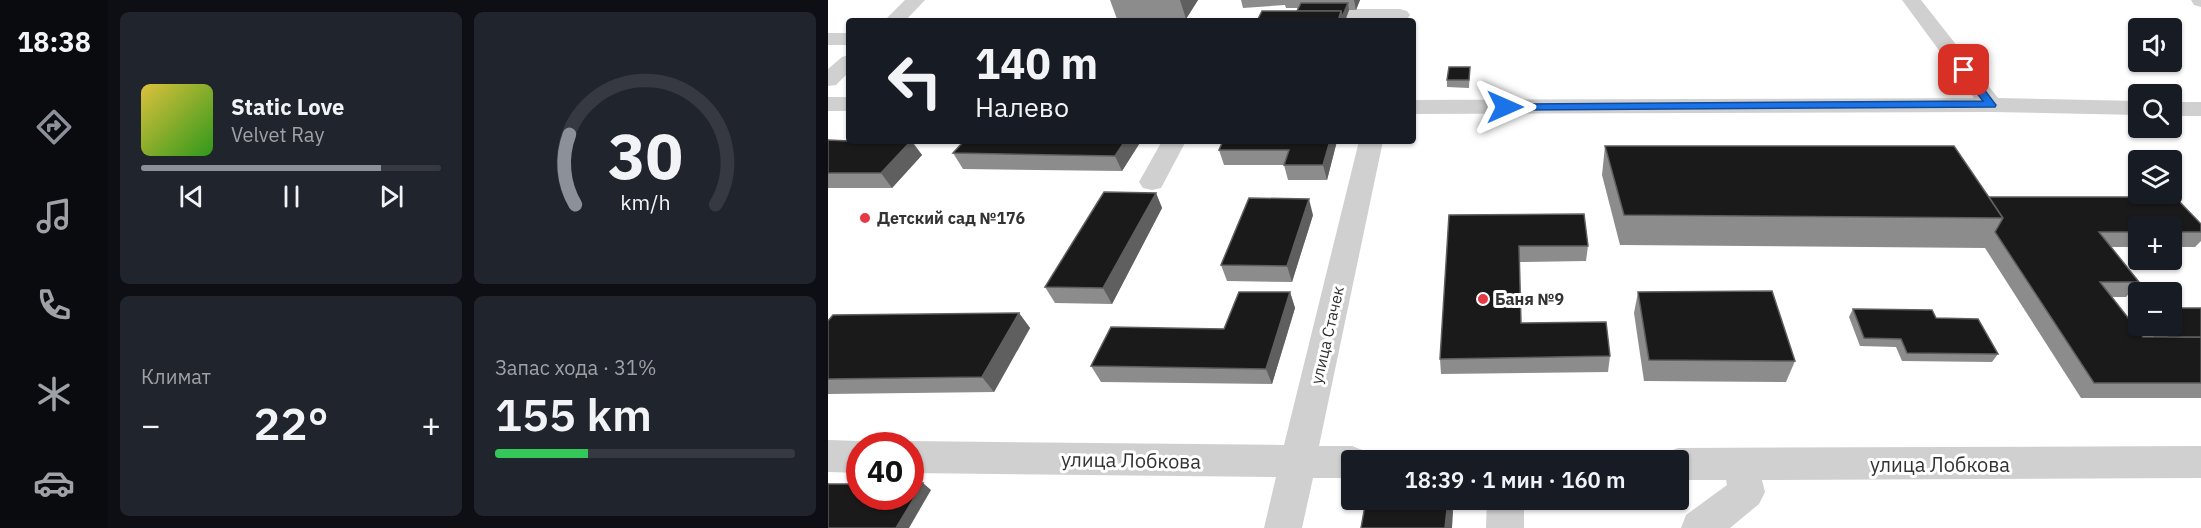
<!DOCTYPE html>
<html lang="ru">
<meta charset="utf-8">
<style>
body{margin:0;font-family:"IBM Plex Sans",sans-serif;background:#20242c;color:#f1f3f6;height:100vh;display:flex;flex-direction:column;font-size:22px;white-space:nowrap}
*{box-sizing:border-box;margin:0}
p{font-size:20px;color:#9ea1a6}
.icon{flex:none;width:33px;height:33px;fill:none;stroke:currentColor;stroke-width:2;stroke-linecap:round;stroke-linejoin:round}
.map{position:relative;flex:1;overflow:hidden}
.details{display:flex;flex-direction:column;gap:12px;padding:12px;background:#0d0f14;width:720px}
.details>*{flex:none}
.top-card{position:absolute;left:18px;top:18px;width:570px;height:126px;border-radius:6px;box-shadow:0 2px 4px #0004;background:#171b24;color:#f1f3f6;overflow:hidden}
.fabs{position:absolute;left:1300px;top:18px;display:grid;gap:12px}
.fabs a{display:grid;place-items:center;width:54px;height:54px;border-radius:6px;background:#171b24;box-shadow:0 2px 4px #0004;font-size:30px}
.speed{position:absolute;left:18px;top:432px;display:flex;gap:12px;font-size:30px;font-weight:700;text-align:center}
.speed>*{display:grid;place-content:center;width:78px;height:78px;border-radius:50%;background:#171b24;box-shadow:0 2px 4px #0004;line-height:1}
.speed .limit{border:9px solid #d22;background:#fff;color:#111}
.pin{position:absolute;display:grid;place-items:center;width:51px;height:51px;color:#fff;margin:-26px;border-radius:12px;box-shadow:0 3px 9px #0006}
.me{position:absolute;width:66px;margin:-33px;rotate:90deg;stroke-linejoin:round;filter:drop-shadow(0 0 4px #0008)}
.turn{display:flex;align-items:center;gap:21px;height:126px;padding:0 30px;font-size:27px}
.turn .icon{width:78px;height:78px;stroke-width:2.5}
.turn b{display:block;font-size:42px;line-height:51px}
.big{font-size:45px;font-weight:600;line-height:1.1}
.details .card{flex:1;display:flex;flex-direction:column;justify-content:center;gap:9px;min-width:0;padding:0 21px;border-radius:9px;background:#20242c}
.details .dial{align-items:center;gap:0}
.dial svg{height:156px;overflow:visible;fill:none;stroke:#363941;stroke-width:7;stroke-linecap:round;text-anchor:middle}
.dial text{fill:#f1f3f6;stroke:none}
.song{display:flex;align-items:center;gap:18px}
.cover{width:72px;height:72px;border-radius:9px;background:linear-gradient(135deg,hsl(50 70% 55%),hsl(110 70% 35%))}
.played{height:6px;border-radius:3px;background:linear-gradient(90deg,#8c9099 80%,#363941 80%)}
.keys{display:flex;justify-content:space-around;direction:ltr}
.heat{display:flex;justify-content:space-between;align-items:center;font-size:33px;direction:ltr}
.charge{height:9px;border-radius:4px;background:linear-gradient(90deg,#34c759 31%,#363941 0)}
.details .tiles{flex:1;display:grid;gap:12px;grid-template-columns:repeat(2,1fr)}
.trip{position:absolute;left:513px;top:450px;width:348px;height:60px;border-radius:6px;background:#171b24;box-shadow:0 2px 4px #0004;font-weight:600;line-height:60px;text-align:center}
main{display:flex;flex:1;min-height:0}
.dock{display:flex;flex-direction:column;width:108px;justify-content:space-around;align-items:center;background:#090b0e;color:#9ea1a6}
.dock .icon{width:42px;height:42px}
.dock .on{color:#8c9099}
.dock b{font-size:27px;color:#f1f3f6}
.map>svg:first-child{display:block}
</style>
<main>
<nav class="dock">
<b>18:38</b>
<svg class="icon on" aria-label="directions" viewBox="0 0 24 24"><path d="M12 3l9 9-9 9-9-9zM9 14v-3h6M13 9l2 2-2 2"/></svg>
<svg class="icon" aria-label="music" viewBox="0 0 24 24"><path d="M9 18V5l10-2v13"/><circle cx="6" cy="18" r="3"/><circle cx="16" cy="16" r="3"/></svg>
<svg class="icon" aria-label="phone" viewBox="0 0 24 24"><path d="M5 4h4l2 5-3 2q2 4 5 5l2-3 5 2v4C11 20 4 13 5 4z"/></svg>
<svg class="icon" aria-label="climate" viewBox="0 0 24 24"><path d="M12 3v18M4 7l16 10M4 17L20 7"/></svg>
<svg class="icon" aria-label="car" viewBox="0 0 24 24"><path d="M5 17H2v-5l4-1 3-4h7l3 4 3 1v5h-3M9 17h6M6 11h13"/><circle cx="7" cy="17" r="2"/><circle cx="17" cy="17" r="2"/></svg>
</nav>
<section class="details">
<div class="tiles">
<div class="card">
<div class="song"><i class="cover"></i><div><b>Static Love</b><p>Velvet Ray</p></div></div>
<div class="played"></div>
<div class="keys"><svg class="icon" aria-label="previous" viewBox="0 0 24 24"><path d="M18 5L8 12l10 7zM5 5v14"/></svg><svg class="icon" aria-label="pause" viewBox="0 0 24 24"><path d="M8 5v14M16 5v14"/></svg><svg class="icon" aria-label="next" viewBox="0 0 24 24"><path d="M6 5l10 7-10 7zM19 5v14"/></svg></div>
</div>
<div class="card dial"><svg viewBox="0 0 100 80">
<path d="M14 69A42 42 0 1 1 86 69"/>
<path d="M14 69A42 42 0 0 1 11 33" stroke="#8c9099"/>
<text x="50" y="56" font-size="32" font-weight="700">30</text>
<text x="50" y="72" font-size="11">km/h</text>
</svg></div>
<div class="card"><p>Климат</p>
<div class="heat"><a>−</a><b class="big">22°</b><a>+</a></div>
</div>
<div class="card"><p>Запас хода · 31%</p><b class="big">155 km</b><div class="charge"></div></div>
</div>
</section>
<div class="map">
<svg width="1373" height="528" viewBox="0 0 1373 528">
<rect width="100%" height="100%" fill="#fff"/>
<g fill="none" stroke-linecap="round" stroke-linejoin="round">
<g fill="#d0d0d0" fill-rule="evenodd">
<polygon points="77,0 97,0 77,21 56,21"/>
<polygon points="1074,0 1093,0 1170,98 1311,101 1311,115 1163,112 585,114 585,100 1146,98"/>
<polygon points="1363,0 1373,0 1373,7 1366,5"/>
<polygon points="521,9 572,9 579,11 582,15 579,19 572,21 514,19 511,15 514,11"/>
<rect x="0" y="33" width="21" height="12"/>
<polygon points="21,55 21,72 8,85 0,86 0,69 14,57"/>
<rect x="0" y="97" width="21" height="14"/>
<rect x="1344" y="102" width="29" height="14"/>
<polygon points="334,141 358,141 333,188 324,190 315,188 311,182"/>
<polygon points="531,141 555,141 491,446 524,446 537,451 541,460 524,460 524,478 485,478 474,528 436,528 448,477 82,473 82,446 70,446 82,441 456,445"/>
<polygon points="0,440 32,441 44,446 32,446 32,473 0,472"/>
<polygon points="1373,446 1373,478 934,480 937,492 931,504 902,528 853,528 858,515 899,485 898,480 850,480 850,460 834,460 837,453 850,448"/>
<polygon points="659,500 696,500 696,528 658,528"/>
</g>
</g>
<g fill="#8c8c8c">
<polygon points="282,0 370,0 358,19 289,19"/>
<polygon points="413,0 532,0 528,10 521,10 517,21 469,11 470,8 458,8 457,5 415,8"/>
<polygon points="642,67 641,88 619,87 619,80"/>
<polygon points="0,140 84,141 94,155 64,188 0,188"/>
<polygon points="313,141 294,171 135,169 125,153"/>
<polygon points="509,141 499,180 460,180 456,165 396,165 391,150"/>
<polygon points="777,146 1161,197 1373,224 1373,241 1367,247 1344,247 1344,226 1311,226 1311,247 1283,247 1311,282 1298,297 1284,297 1315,337 1326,337 1317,326 1344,326 1373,308 1373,398 1253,398 1157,248 792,245 774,175"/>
<polygon points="328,193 334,208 284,304 227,303 217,287"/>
<polygon points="485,215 464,282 399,281 393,265"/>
<polygon points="621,215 760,246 758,261 691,262 693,323 782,356 780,372 613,374 612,359"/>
<polygon points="462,292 467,308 444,384 273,382 263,366 396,329"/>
<polygon points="810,292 967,361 958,382 816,381 806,313"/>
<polygon points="1025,309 1108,318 1170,354 1164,362 1074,361 1068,347 1032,346 1021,317"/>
<polygon points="191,313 202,328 166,392 0,394 0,321"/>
</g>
<g fill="#5f5f5f">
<polygon points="352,0 370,0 358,19"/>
<polygon points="526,0 532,0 528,10"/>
<polygon points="520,3 521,10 517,21 510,21 513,11"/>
<polygon points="83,141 94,155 64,188 53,173"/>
<polygon points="297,141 313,141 294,171 287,156"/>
<polygon points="502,141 509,141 499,180 495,165"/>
<polygon points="328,193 334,208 284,304 275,288"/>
<polygon points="481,199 485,215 464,282 459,266"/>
<polygon points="462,292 467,308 444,384 438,369"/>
<polygon points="191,313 202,328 166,392 154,377"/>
<polygon points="95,483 103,490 81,528 68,528"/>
<polygon points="620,500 624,500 625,512 624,528 617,528"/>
</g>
<g fill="#1a1a1a" stroke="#5f5f5f" stroke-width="1.5">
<polygon points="473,3 520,3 514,17 513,11 469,11"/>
<polygon points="434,11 513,11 510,21 429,21"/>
<polygon points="621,67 642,67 641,80 619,80"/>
<polygon points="0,140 21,141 83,141 53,173 0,173"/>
<polygon points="136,141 297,141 287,156 125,153"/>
<polygon points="395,141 502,141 495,165 456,165 461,150 391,150"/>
<polygon points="777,146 1126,146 1175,218 796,215"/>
<polygon points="276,192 328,193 275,288 217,287"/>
<polygon points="1161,197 1347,197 1373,224 1373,232 1344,232 1344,226 1311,226 1311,232 1271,232 1311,282 1272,282 1315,337 1373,337 1373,383 1266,383 1167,232 1175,218"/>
<polygon points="421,198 481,199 459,266 393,265"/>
<polygon points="756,214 760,246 691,246 693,323 778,322 782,356 612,359 621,215"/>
<polygon points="944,291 967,361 821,360 810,292"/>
<polygon points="411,292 462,292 438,369 263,366 283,327 396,329"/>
<polygon points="1344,308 1373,308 1373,337 1340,337 1331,326 1344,326"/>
<polygon points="1025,309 1104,310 1108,318 1150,319 1170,354 1079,353 1073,339 1036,338"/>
<polygon points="191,313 154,377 0,379 0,321 5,315"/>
<polygon points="82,483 95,483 68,528 0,528 0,484 32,484 32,496 82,496"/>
<polygon points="538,500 620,500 617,528 533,528"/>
</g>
<polygon fill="#1a73e8" stroke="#114b97" stroke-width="1.5" points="1133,68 1140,68 1168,105 1167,107 677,110 672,107 677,104 1155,101 1131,70"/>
<g fill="#e63946" stroke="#fff" stroke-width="2">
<circle cx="37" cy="218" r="6"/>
<circle cx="655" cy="299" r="6"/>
</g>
<g text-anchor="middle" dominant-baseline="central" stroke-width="6" stroke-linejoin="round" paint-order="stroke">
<g font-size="16" font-weight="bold" fill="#333" stroke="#fff" text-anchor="start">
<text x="49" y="218">Детский сад №176</text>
<text x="667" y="299">Баня №9</text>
</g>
<g font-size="16" fill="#333" stroke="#fff">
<text transform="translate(499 335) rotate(-77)">улица Стачек</text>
</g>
<g font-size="20" fill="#333" stroke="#fff">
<text transform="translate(303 460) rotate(1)">улица Лобкова</text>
<text x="1112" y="464">улица Лобкова</text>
</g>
</g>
</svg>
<div class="fabs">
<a><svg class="icon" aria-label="sound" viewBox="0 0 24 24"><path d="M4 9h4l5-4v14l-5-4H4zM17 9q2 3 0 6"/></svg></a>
<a><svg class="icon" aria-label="search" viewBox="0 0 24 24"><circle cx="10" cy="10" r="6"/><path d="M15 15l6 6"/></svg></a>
<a><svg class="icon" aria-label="layers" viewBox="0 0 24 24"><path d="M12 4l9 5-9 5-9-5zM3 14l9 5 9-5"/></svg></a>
<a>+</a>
<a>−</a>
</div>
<div class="speed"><div class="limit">40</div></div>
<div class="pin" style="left:1136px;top:70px;background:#d93025"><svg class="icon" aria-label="arrive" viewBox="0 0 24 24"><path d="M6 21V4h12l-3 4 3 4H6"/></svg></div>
<svg class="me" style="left:677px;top:107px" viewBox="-20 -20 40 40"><path d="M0-17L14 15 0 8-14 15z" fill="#1a73e8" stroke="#fff" stroke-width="4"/></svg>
<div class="trip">18:39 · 1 мин · 160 m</div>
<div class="top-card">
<div class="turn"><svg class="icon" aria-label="left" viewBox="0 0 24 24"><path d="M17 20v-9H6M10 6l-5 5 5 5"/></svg><div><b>140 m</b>Налево</div></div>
</div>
</div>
</main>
